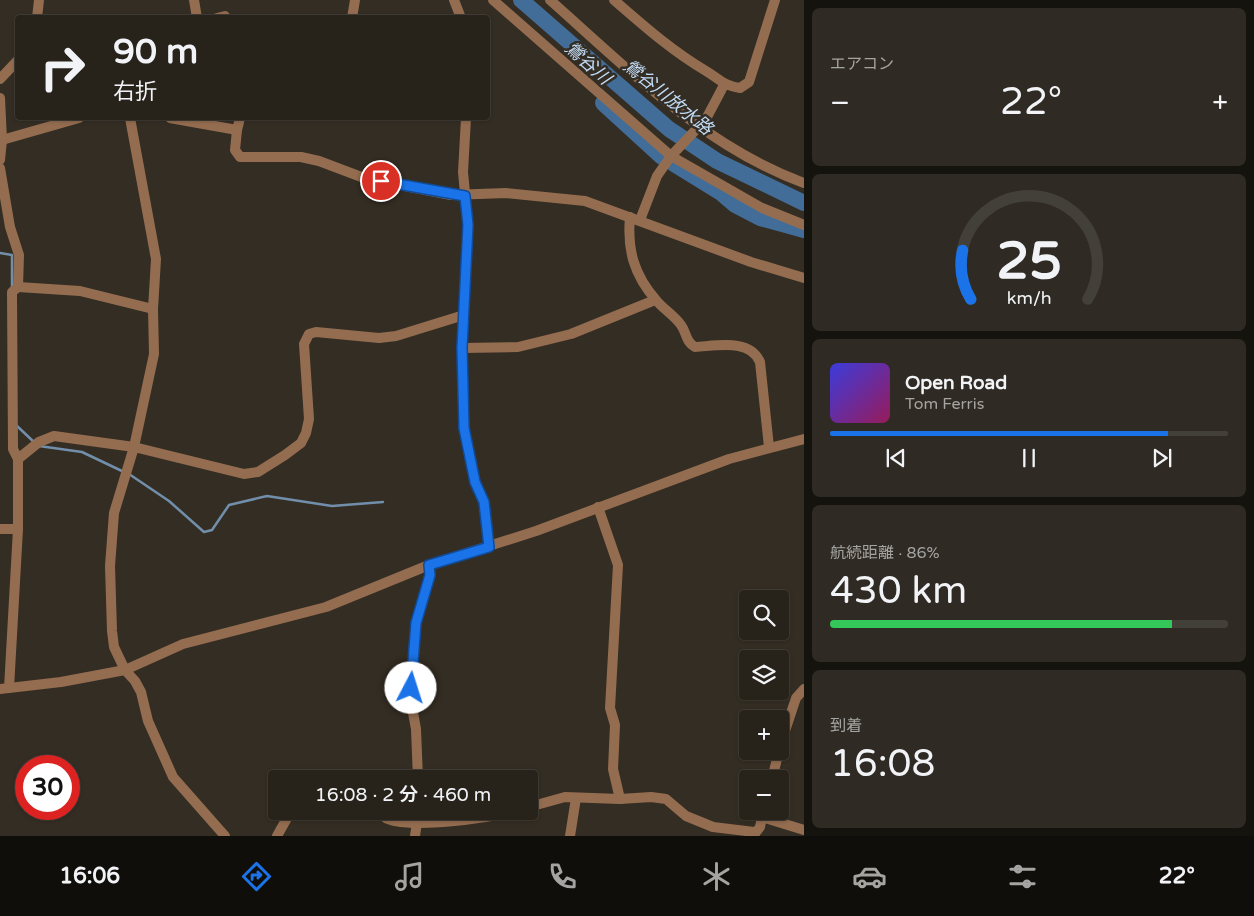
<!DOCTYPE html>
<html lang="ja">
<meta charset="utf-8">
<style>
body{margin:0;font-family:"Varela Round","Noto Sans JP",sans-serif;background:#2f2a23;color:#f1f3f6;height:100vh;display:flex;flex-direction:column;font-size:19px;white-space:nowrap}
*{box-sizing:border-box;margin:0}
p{font-size:16px;color:#a4a4a2}
.icon{flex:none;width:28px;height:28px;fill:none;stroke:currentColor;stroke-width:2;stroke-linecap:round;stroke-linejoin:round}
.map{position:relative;flex:1;overflow:hidden}
.drawer{display:flex;flex-direction:column;gap:8px;padding:8px;background:#15130e;width:450px}
.drawer>*{flex:none}
.hud{position:absolute;left:15px;top:15px;width:475px;height:105px;border-radius:5px;box-shadow:0 1px 4px #0004,0 0 0 1px #433f39;background:#27221a;color:#f1f3f6;overflow:hidden}
.buttons{position:absolute;left:739px;top:590px;display:grid;gap:10px}
.buttons a{display:grid;place-items:center;width:50px;height:50px;border-radius:5px;background:#27221a;box-shadow:0 1px 4px #0004,0 0 0 1px #433f39;font-size:25px}
.speed{position:absolute;left:15px;top:755px;display:flex;gap:10px;font-size:25px;font-weight:700;text-align:center}
.speed>*{display:grid;place-content:center;width:65px;height:65px;border-radius:50%;background:#27221a;box-shadow:0 1px 4px #0004,0 0 0 1px #433f39;line-height:1}
.speed .limit{border:8px solid #d22;background:#fff;color:#111}
.pin{position:absolute;display:grid;place-items:center;width:42px;height:42px;color:#fff;margin:-21px;border:2px solid #fff;border-radius:50%;box-shadow:0 1px 5px #0007}
.me{position:absolute;width:55px;margin:-28px;rotate:5deg;stroke-linejoin:round;filter:drop-shadow(0 0 4px #0008)}
.turn{display:flex;align-items:center;gap:18px;height:105px;padding:0 15px;font-size:22px}
.turn .icon{width:65px;height:65px;stroke-width:2.5}
.turn b{display:block;font-size:35px;line-height:42px}
.big{font-size:38px;font-weight:600;line-height:1.1}
.drawer .tile{flex:1;display:flex;flex-direction:column;justify-content:center;gap:8px;min-width:0;padding:0 18px;border-radius:8px;background:#2f2a23}
.drawer .dial{align-items:center;gap:0}
.dial svg{height:130px;overflow:visible;fill:none;stroke:#433f39;stroke-width:7;stroke-linecap:round;text-anchor:middle}
.dial text{fill:#f1f3f6;stroke:none}
.song{display:flex;align-items:center;gap:15px}
.cover{width:60px;height:60px;border-radius:8px;background:linear-gradient(135deg,hsl(240 70% 55%),hsl(330 70% 35%))}
.played{height:5px;border-radius:2px;background:linear-gradient(90deg,#1a73e8 85%,#433f39 85%)}
.keys{display:flex;justify-content:space-around;direction:ltr}
.heat{display:flex;justify-content:space-between;align-items:center;font-size:28px;direction:ltr}
.charge{height:8px;border-radius:4px;background:linear-gradient(90deg,#34c759 86%,#433f39 0)}
.trip{position:absolute;left:268px;top:770px;width:270px;height:50px;border-radius:5px;background:#27221a;box-shadow:0 1px 4px #0004,0 0 0 1px #433f39;font-weight:600;line-height:50px;text-align:center}
.tab-bar{display:flex;height:80px;justify-content:space-around;align-items:center;background:#100e0a;color:#a4a4a2}
.tab-bar .icon{width:35px;height:35px}
.tab-bar .active{color:#1a73e8}
.tab-bar b{font-size:22px;color:#f1f3f6}
main{display:flex;flex:1;min-height:0}
.map>svg:first-child{display:block}
</style>
<main>
<div class="map">
<svg width="804" height="836" viewBox="0 0 804 836">
<rect width="100%" height="100%" fill="#342d23"/>
<g fill="none" stroke-linecap="round" stroke-linejoin="round">
<g stroke="#718fab" stroke-width="2.5">
<polyline points="0,253 12,255 12,287"/>
<polyline points="17,426 35,443"/>
<polyline points="39,446 82,452 124,472"/>
<polyline points="129,474 169,501 204,532 212,530 229,505 267,496 332,506 383,502"/>
</g>
<g stroke="#416d98" stroke-width="16">
<polyline points="521,0 669,129 717,161 804,203"/>
<polyline points="603,103 662,157"/>
<polyline points="674,164 721,193 735,205 760,218 804,230"/>
</g>
<g stroke="#946d50" stroke-width="10">
<polyline points="194,0 197,18"/>
<polyline points="454,0 461,18"/>
<polyline points="493,0 671,156 762,208 804,225"/>
<path d="M550,0C628,69 705,147 804,183"/>
<path d="M614,0C644,26 672,51 706,71C721,80 722,85 740,88L749,82L775,0"/>
<polyline points="37,18 39,0"/>
<polyline points="217,18 225,16 226,18"/>
<polyline points="352,18 355,0"/>
<polyline points="0,79 18,60"/>
<polyline points="0,98 2,140 0,160"/>
<polyline points="130,118 156,259 153,309 154,354 134,447 114,513 110,566 112,631 114,647 125,670 135,681 141,692 148,721 173,777 225,836"/>
<polyline points="170,118 237,130 235,150 240,157 301,157 319,161 364,178 451,195 506,193 585,201 751,262 804,278"/>
<polyline points="466,118 463,172 468,225 462,348 464,428 475,482 484,503 489,547"/>
<polyline points="237,130 240,118"/>
<polyline points="2,140 79,118"/>
<polyline points="0,168 10,227 19,255 18,287 12,292 13,449 18,459 18,529 9,688"/>
<path d="M630,217C627,250 634,275 656,300C663,309 674,315 681,325C687,333 685,341 695,347C716,346 750,338 760,362L769,447"/>
<polyline points="640,220 657,176 671,156 706,119 724,85"/>
<polyline points="18,287 80,291 153,309"/>
<polyline points="462,348 518,347 571,334 655,300"/>
<polyline points="18,459 39,442 54,436 134,447 244,474 258,472 285,455 301,443 306,433 309,419 304,344 309,334 316,332 379,338 396,336 464,315"/>
<polyline points="598,507 618,565 610,708 615,725 613,769 620,799"/>
<polyline points="0,529 18,529"/>
<polyline points="0,689 61,682 125,670 183,644 326,607 429,565 536,531 729,459 804,439"/>
<polyline points="780,746 796,698 804,689"/>
<polyline points="418,779 416,729 411,702 411,688 416,623 430,575 429,565"/>
<polyline points="772,779 779,751"/>
<polyline points="529,807 565,797 620,799 651,797 666,799 686,816 713,827 754,832"/>
<path d="M380,811C382,815 384,818 388,819C414,829 489,818 516,811"/>
<polyline points="427,821 427,811"/>
<polyline points="277,836 291,811"/>
<polyline points="415,836 417,822"/>
<polyline points="570,836 576,798"/>
<polyline points="753,836 760,827 762,817 804,830"/>
</g>
</g>
<g fill="none" stroke-linecap="round" stroke-linejoin="round">
<defs>
<polyline id="route" points="381,181 465,196 468,225 462,348 464,428 475,482 484,502 489,547 429,565 430,575 416,623 411,688"/>
</defs>
<use href="#route" stroke="#114b97" stroke-width="12"/>
<use href="#route" stroke="#1a73e8" stroke-width="9"/>
</g>
<g text-anchor="middle" dominant-baseline="central" stroke-width="5" stroke-linejoin="round" paint-order="stroke">
<g font-size="18" font-style="italic" fill="#c1daf5" stroke="#342d23">
<text transform="translate(588 63) rotate(42)">鶯谷川</text>
<text transform="translate(668 97) rotate(39)">鶯谷川放水路</text>
</g>
</g>
</svg>
<div class="buttons">
<a><svg class="icon" aria-label="search" viewBox="0 0 24 24"><circle cx="10" cy="10" r="6"/><path d="M15 15l6 6"/></svg></a>
<a><svg class="icon" aria-label="layers" viewBox="0 0 24 24"><path d="M12 4l9 5-9 5-9-5zM3 14l9 5 9-5"/></svg></a>
<a>+</a>
<a>−</a>
</div>
<div class="speed"><div class="limit">30</div></div>
<div class="pin" style="left:381px;top:181px;background:#d93025"><svg class="icon" aria-label="arrive" viewBox="0 0 24 24"><path d="M6 21V4h12l-3 4 3 4H6"/></svg></div>
<svg class="me" style="left:411px;top:688px" viewBox="-20 -20 40 40"><circle r="19" fill="#fff"/><path d="M0-13L10 11 0 6-10 11z" fill="#1a73e8"/></svg>
<div class="trip">16:08 · 2 分 · 460 m</div>
<div class="hud">
<div class="turn"><svg class="icon" aria-label="right" viewBox="0 0 24 24"><path d="M7 20v-9h11M14 6l5 5-5 5"/></svg><div><b>90 m</b>右折</div></div>
</div>
</div>
<section class="drawer">
<div class="tile"><p>エアコン</p>
<div class="heat"><a>−</a><b class="big">22°</b><a>+</a></div>
</div>
<div class="tile dial"><svg viewBox="0 0 100 80">
<path d="M14 69A42 42 0 1 1 86 69"/>
<path d="M14 69A42 42 0 0 1 9 39" stroke="#1a73e8"/>
<text x="50" y="56" font-size="32" font-weight="700">25</text>
<text x="50" y="72" font-size="11">km/h</text>
</svg></div>
<div class="tile">
<div class="song"><i class="cover"></i><div><b>Open Road</b><p>Tom Ferris</p></div></div>
<div class="played"></div>
<div class="keys"><svg class="icon" aria-label="previous" viewBox="0 0 24 24"><path d="M18 5L8 12l10 7zM5 5v14"/></svg><svg class="icon" aria-label="pause" viewBox="0 0 24 24"><path d="M8 5v14M16 5v14"/></svg><svg class="icon" aria-label="next" viewBox="0 0 24 24"><path d="M6 5l10 7-10 7zM19 5v14"/></svg></div>
</div>
<div class="tile"><p>航続距離 · 86%</p><b class="big">430 km</b><div class="charge"></div></div>
<div class="tile"><p>到着</p><b class="big">16:08</b></div>
</section>
</main>
<nav class="tab-bar">
<b>16:06</b>
<svg class="icon active" aria-label="directions" viewBox="0 0 24 24"><path d="M12 3l9 9-9 9-9-9zM9 14v-3h6M13 9l2 2-2 2"/></svg>
<svg class="icon" aria-label="music" viewBox="0 0 24 24"><path d="M9 18V5l10-2v13"/><circle cx="6" cy="18" r="3"/><circle cx="16" cy="16" r="3"/></svg>
<svg class="icon" aria-label="phone" viewBox="0 0 24 24"><path d="M5 4h4l2 5-3 2q2 4 5 5l2-3 5 2v4C11 20 4 13 5 4z"/></svg>
<svg class="icon" aria-label="climate" viewBox="0 0 24 24"><path d="M12 3v18M4 7l16 10M4 17L20 7"/></svg>
<svg class="icon" aria-label="car" viewBox="0 0 24 24"><path d="M5 17H2v-5l4-1 3-4h7l3 4 3 1v5h-3M9 17h6M6 11h13"/><circle cx="7" cy="17" r="2"/><circle cx="17" cy="17" r="2"/></svg>
<svg class="icon" aria-label="filters" viewBox="0 0 24 24"><path d="M4 7h16M4 17h16"/><circle cx="9" cy="7" r="2"/><circle cx="15" cy="17" r="2"/></svg>
<b>22°</b>
</nav>
